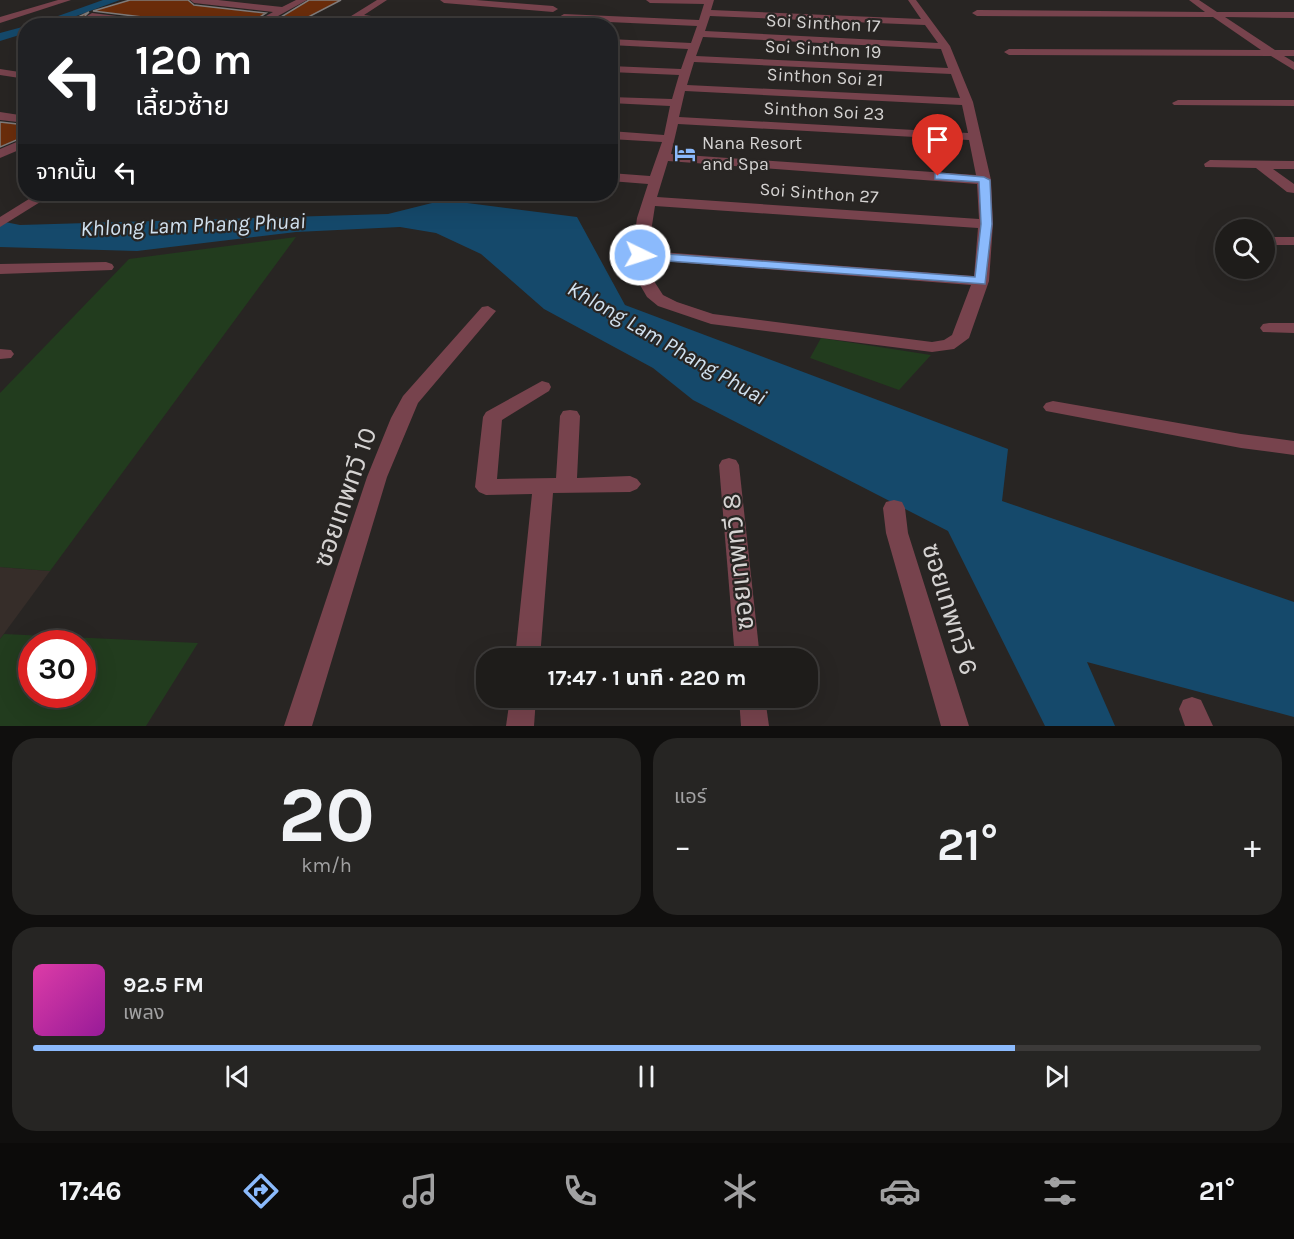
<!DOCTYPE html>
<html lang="th">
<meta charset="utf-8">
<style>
body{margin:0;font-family:Karla,"Noto Sans Thai",sans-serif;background:#262523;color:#f1f3f6;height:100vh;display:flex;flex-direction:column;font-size:22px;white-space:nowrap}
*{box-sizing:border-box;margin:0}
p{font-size:20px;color:#a1a1a2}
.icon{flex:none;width:33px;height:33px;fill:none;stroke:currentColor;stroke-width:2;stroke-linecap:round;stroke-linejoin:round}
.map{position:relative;height:726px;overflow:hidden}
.sheet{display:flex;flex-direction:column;gap:12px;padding:12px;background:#100f0e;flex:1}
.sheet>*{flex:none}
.banner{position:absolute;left:18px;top:18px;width:600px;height:183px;border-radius:24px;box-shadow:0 6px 24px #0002,0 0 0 2px #3c3a39;background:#202124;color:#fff;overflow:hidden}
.buttons{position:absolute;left:1215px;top:219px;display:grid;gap:12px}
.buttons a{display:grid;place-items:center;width:60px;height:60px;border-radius:50%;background:#1e1c1a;box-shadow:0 6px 24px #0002,0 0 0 2px #3c3a39;font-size:30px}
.speed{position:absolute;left:18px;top:630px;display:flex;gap:12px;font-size:30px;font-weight:700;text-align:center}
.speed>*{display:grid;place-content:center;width:78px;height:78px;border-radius:50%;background:#1e1c1a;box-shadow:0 6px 24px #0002,0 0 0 2px #3c3a39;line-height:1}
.speed .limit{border:9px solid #d22;background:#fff;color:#111}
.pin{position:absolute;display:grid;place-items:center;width:51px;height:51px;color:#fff;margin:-62px -26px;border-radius:50% 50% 50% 0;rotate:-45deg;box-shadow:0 0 6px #0007}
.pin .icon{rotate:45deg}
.me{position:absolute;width:66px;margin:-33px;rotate:94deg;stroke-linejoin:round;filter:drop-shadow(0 0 4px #0008)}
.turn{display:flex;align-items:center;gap:21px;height:126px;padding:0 18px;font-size:27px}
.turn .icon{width:78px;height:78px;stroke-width:2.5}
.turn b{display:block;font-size:42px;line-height:51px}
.then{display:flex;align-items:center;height:57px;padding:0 18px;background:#0003;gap:12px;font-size:22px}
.big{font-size:45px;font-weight:700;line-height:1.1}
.sheet .card{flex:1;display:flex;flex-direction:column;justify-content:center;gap:9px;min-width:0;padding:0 21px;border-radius:24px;background:#262523}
.sheet .dial{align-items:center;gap:0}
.dial b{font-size:78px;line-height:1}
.song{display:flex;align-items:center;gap:18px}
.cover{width:72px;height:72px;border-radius:9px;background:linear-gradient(135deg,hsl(320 70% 55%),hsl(300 70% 35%))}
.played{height:6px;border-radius:3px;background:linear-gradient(90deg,#8bbafc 80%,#3c3a39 80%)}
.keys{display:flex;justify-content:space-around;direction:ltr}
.heat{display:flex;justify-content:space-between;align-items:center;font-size:33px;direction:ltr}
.sheet .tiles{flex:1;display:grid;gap:12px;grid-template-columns:1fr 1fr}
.card:last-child{grid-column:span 2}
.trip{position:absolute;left:476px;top:648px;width:342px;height:60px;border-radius:24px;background:#1e1c1a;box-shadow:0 6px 24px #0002,0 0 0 2px #3c3a39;font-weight:700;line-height:60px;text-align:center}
.dock{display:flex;height:96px;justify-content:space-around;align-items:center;background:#0c0b0a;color:#a1a1a2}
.dock .icon{width:42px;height:42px}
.dock .on{color:#8bbafc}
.dock b{font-size:27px;color:#f1f3f6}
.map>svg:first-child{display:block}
</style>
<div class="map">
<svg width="1294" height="726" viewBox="0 0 1294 726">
<rect width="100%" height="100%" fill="#282523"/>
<polygon fill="#362d29" points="0,567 50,571 0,639"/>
<g fill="#223c1e" fill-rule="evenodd">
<polygon points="296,237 50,571 0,567 0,393 129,259"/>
<polygon points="821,338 931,355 899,390 810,358"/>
<path d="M4,634L198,643L146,726H0V639ZM32,644H82V694H32Z"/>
</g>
<polygon fill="#15496b" points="444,200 577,217 625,305 1008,449 1002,501 1294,602 1294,717 1087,662 1115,726 1045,726 948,531 693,400 653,368 544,309 481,254 436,233 400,227 296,232 137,251 0,247 0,221 20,225 388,214"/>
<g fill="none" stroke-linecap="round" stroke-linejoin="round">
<g fill="#15496b" fill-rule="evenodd">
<polygon points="103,0 120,0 49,26 30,26"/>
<polygon points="26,26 26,33 0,41 0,33"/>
</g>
</g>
<g fill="#6b2d0b" stroke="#807c7b" stroke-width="1.5">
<polygon points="130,0 188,0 194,5 266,13 246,26 181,26 175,21 93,11"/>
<polygon points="309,0 341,0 291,26 266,26"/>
<polygon points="89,12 85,16 89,20 127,26 59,26"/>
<polygon points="0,122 26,125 26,136 0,147"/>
</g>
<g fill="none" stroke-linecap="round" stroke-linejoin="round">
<g fill="#77434d" fill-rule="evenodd">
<polygon points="58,0 71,0 0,23 0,17"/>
<polygon points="190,0 218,0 282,7 296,0 307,0 260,26 248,26 273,12 194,3"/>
<polygon points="377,0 387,0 364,15 442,26 407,26 356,20 347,26 335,26"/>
<polygon points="440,0 476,0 553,6 558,9 553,12 444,3"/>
<path d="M646,0H714L711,10L921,19L908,0H916L950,46L973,102L991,180L993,224L989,281L969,338L954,349L932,352L711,324L658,306L647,297L636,278L632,255L637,218L648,184L610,181V173L650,176L662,142L610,139V131L664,135L670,106L610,103V97L672,99L679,75L610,72V66L681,69L688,49L610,45V39L691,43L697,26L564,20L559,17L564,14L699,20L704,4L650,3ZM710,16L925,25L938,43L705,31ZM703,37L941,49L948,68L696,56ZM694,62L951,74L960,98L687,85ZM685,91L962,105L968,133L679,117ZM678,124L969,140L976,175L671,154ZM668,161L977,184L979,219L657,197ZM655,206L978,228L974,276L648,251ZM649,260L971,285L952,335L944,340L932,342L713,314L677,302L663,295L652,278Z"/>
<polygon points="1189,0 1199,0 1217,12 1294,12 1294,18 1225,17 1275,50 1294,50 1294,56 1284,56 1294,62 1294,70 1271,56 1009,55 1004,52 1009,49 1261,50 1213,17 977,16 972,13 977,10 1205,12"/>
<polygon points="92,13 175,23 179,26 147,26 89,18 87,16"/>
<polygon points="22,36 26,37 26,43 17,39"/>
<polygon points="0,69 26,73 26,79 0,75"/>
<polygon points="1178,100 1294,100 1294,106 1174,105 1172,103"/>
<polygon points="0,112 26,116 26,123 0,120"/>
<polygon points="26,138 26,147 0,158 0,149"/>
<polygon points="1210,160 1294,161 1294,169 1273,169 1294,184 1294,193 1287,192 1256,168 1205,167 1204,164"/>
<polygon points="37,194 53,194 0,227 0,217"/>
<rect x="1264" y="237" width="30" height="8"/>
<polygon points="106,262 112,264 114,267 112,270 0,274 0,264"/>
<polygon points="488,306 496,311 418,403 387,477 312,726 284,726 367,477 391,418 403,396 482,307"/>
<polygon points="1269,323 1294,323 1294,333 1263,332 1260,328 1263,324"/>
<polygon points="0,349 11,350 14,354 11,358 0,359"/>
<polygon points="542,381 549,383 551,387 549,391 502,420 497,479 556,478 560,416 563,411 570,410 577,411 580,416 577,478 630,476 637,479 641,484 637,489 630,492 553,493 540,658 515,658 532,494 486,495 479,492 475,487 483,417 486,412"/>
<polygon points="1053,401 1241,434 1294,441 1294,455 1241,448 1046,411 1043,407 1046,403"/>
<polygon points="729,458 736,460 739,465 760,658 735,658 719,465 722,460"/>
<polygon points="894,500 902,502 905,508 908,533 969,726 941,726 886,533 883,508 886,502"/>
<polygon points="1192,697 1201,700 1213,726 1185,726 1179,709 1183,700"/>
<polygon points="510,698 536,698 534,726 506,726"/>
<polygon points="739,698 765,698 769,726 741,726"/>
</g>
</g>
<polygon fill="#8bbafc" stroke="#5a79a4" stroke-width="1.5" points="938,173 984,177 990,180 992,224 985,284 640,259 634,255 640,252 975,277 981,224 979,182 935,179 935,174"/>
<defs>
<symbol id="hotel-bare" viewBox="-9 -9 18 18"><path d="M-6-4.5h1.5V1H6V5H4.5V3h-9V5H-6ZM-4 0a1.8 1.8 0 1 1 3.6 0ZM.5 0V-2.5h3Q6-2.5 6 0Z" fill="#8bbafc" stroke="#282523" stroke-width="2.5" paint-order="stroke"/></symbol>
</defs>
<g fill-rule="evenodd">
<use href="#hotel-bare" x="670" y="138" width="30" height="30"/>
</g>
<g text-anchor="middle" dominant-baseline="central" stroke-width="4.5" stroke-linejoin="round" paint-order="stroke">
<g font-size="18" fill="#d5d3d2" stroke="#282523">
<text transform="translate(823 23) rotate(3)">Soi Sinthon 17</text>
<text transform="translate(823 49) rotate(3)">Soi Sinthon 19</text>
<text transform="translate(825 77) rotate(3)">Sinthon Soi 21</text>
<text transform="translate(824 111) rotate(3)">Sinthon Soi 23</text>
<text transform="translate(819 193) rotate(4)">Soi Sinthon 27</text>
</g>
<g font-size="18" fill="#d5d3d2" stroke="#282523" text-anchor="start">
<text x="702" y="143">Nana Resort<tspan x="702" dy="21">and Spa</tspan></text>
</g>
<g font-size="22" font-style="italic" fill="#d2e2f0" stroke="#282523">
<text transform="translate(193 225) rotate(-2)">Khlong Lam Phang Phuai</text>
<text transform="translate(667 343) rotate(30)">Khlong Lam Phang Phuai</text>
</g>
<g font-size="26" fill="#d5d3d2" stroke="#282523">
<text transform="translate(345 497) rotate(-71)">ซอยเทพทวี 10</text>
<text transform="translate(738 562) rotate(-96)">ซอยเทพทวี 8</text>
<text transform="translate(950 609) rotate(73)">ซอยเทพทวี 6</text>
</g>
</g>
</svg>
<div class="buttons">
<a><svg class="icon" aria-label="search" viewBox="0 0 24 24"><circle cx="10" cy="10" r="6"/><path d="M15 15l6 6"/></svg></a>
</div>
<div class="speed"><div class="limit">30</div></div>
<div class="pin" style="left:938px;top:176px;background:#d93025"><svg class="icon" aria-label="arrive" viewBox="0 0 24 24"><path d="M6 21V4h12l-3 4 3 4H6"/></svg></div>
<svg class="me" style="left:640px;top:255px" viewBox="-20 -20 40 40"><circle r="17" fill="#8bbafc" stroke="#fff" stroke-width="3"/><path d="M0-11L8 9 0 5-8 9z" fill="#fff"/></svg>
<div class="trip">17:47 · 1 นาที · 220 m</div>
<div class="banner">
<div class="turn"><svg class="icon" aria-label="left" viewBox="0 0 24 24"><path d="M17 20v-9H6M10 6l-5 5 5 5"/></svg><div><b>120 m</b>เลี้ยวซ้าย</div></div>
<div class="then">จากนั้น<svg class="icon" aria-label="left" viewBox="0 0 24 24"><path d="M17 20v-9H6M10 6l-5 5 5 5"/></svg></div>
</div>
</div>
<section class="sheet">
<div class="tiles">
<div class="card dial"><b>20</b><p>km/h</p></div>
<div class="card"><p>แอร์</p>
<div class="heat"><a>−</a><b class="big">21°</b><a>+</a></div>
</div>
<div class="card">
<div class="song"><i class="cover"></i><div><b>92.5 FM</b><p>เพลง</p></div></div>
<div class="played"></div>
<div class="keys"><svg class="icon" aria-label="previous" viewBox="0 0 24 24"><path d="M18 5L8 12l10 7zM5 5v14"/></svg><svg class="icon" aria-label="pause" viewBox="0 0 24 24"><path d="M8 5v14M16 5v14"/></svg><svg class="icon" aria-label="next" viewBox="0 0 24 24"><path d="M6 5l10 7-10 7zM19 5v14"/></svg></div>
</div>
</div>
</section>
<nav class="dock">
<b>17:46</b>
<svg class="icon on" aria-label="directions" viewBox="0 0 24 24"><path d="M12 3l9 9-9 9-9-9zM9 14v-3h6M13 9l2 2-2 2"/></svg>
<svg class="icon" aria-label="music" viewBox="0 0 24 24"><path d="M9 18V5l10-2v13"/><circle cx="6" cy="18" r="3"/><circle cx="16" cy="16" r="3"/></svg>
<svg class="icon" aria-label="phone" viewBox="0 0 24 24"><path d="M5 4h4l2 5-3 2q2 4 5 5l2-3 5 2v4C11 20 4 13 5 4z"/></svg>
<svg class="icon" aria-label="climate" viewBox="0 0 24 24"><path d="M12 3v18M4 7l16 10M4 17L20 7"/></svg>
<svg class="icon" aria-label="car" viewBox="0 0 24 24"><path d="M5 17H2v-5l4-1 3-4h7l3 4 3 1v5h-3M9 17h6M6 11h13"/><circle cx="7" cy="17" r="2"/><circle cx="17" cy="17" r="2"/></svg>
<svg class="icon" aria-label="filters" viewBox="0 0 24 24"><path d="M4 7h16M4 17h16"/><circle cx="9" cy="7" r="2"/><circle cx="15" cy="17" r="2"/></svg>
<b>21°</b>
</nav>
